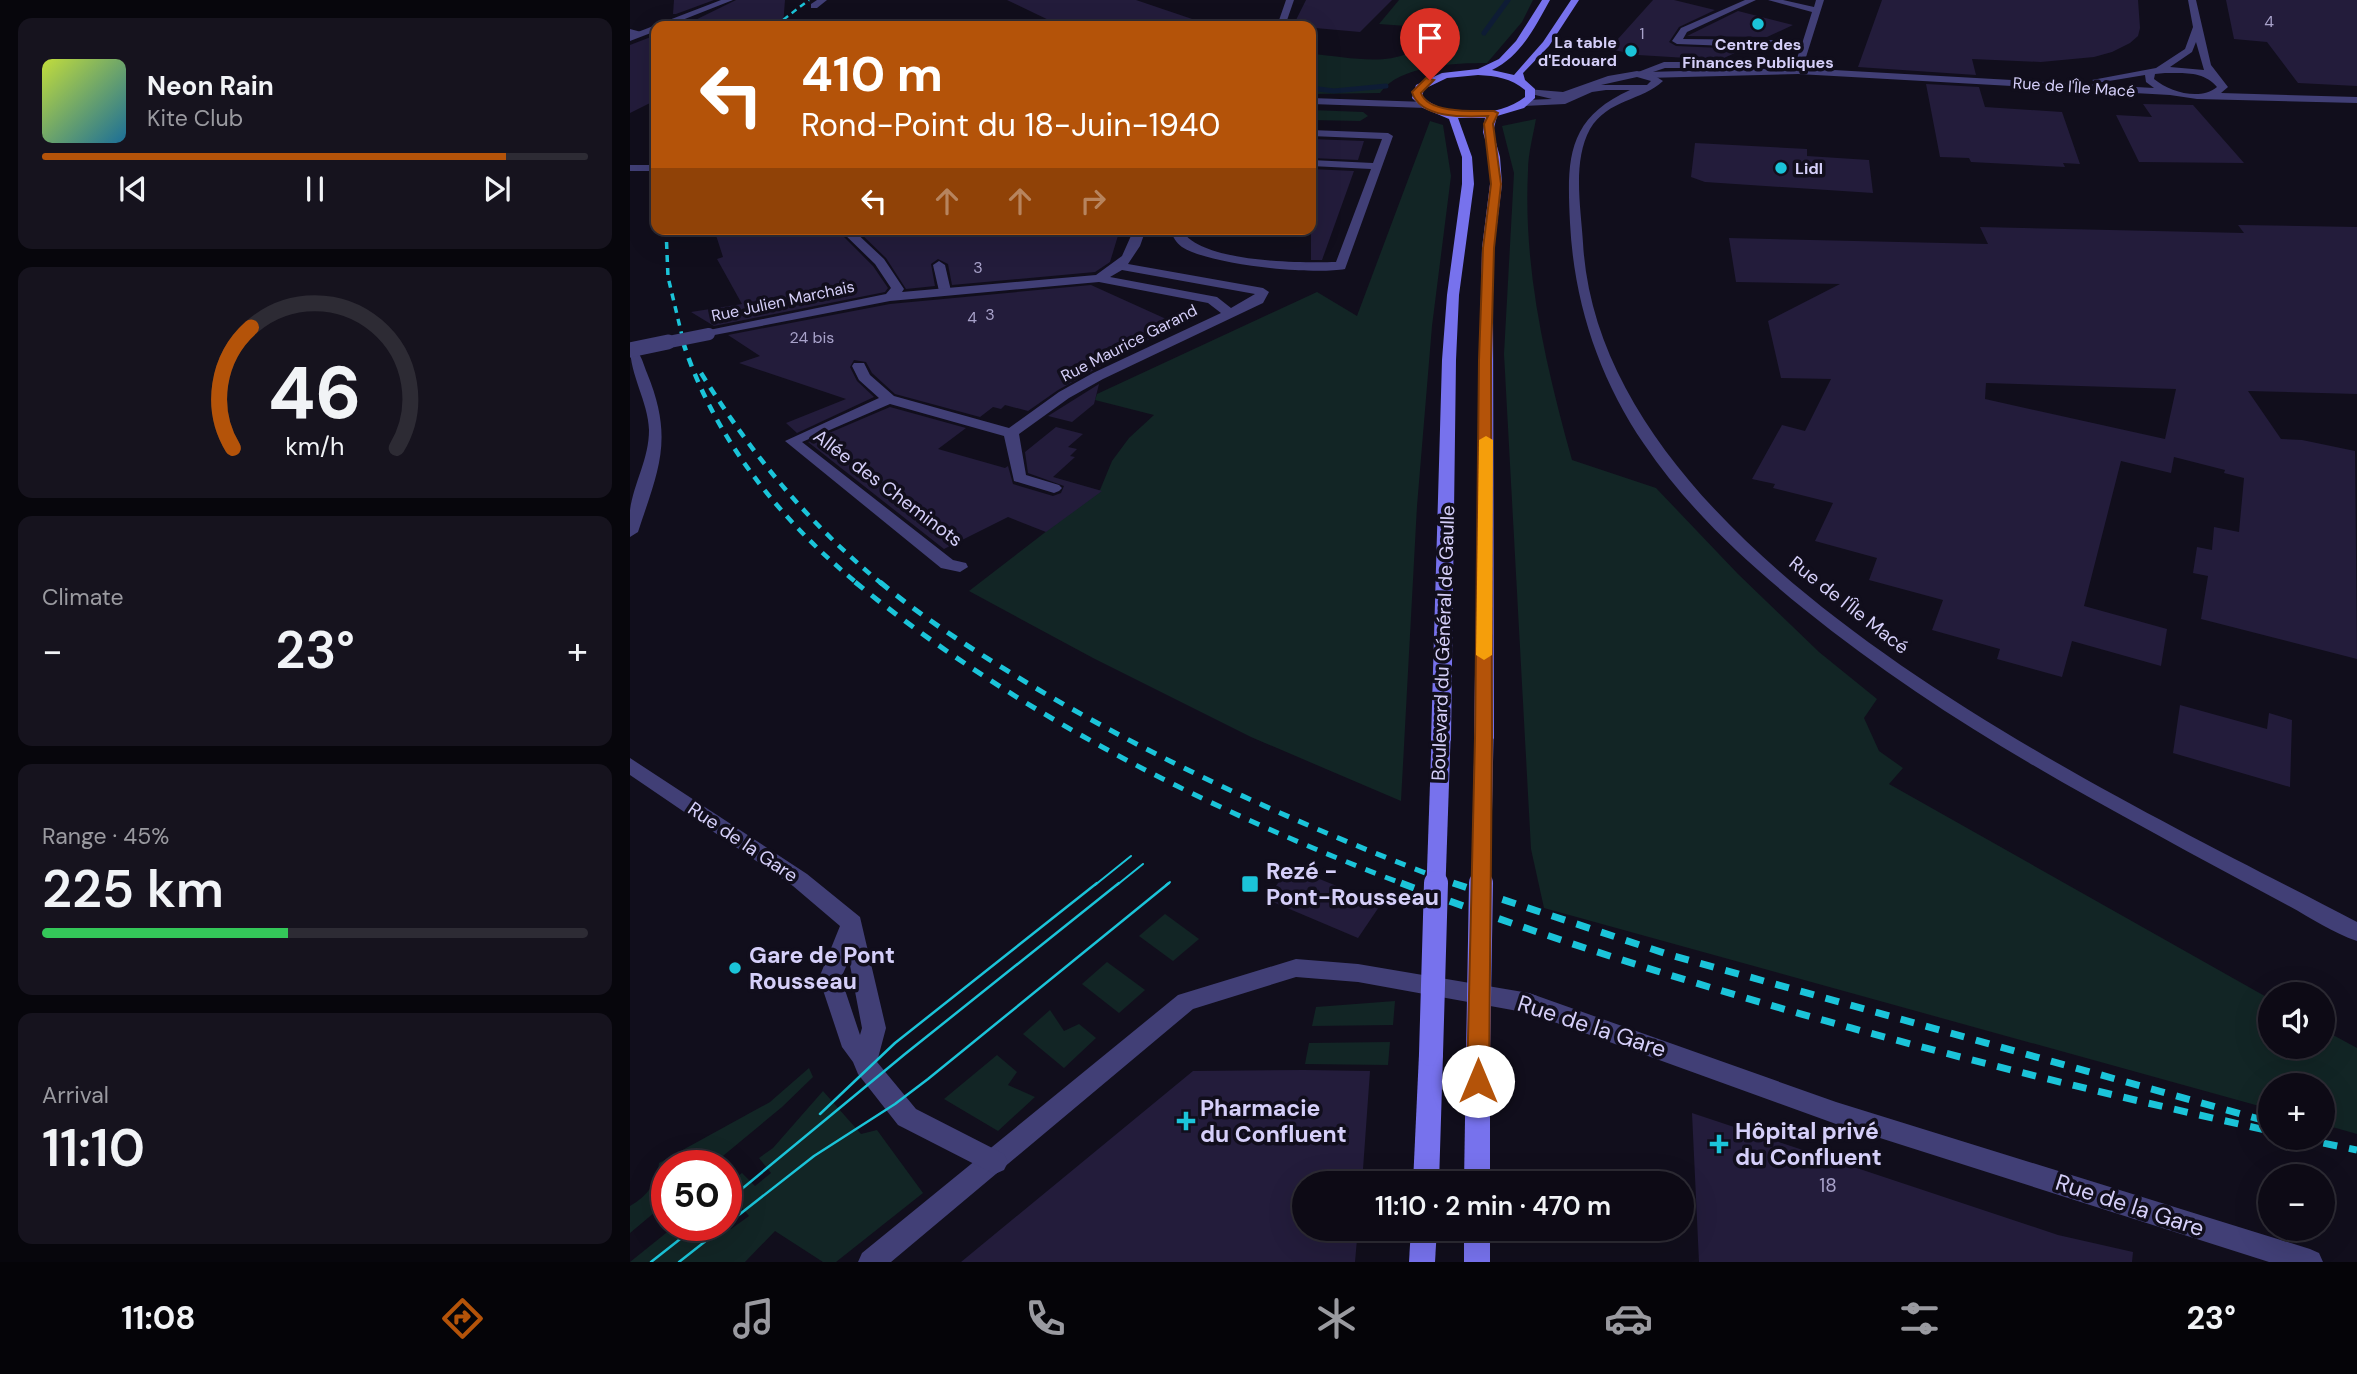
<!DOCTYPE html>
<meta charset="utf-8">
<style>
body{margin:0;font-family:"DM Sans",sans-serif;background:#16131e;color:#f1f3f6;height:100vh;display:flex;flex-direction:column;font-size:26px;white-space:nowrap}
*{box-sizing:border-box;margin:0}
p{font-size:23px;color:#9a9aa0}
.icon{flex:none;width:38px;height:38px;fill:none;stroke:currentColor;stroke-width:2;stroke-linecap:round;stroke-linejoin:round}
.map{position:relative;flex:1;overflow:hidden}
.panel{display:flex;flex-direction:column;gap:18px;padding:18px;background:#07060c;width:630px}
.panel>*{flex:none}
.guide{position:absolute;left:21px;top:21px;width:665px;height:214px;border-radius:14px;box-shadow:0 7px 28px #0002,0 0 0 2px #2d2b34;background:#b45309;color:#fff;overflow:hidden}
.buttons{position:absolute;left:1628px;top:982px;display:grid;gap:14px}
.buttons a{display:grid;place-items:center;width:77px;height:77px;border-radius:50%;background:#0d0a15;box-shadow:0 7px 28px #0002,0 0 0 2px #2d2b34;font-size:35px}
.speed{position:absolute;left:21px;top:1150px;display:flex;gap:14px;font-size:35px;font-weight:700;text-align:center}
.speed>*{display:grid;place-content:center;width:91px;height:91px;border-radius:50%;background:#0d0a15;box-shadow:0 7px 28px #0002,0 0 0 2px #2d2b34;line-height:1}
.speed .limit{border:10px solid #d22;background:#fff;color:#111}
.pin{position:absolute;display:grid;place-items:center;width:60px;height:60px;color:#fff;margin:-72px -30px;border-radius:50% 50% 50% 0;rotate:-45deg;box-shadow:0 0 7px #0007}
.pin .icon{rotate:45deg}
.me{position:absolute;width:77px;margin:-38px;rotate:0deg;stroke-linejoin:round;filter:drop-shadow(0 0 5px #0008)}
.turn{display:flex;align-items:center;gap:24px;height:147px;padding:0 35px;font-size:32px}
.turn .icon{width:91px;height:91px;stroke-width:2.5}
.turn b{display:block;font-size:49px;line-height:60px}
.lanes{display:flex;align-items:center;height:66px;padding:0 35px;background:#0003;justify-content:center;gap:35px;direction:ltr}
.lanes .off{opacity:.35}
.big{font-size:52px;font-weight:600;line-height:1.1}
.panel .card{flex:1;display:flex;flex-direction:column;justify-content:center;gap:10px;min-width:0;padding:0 24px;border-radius:14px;background:#16131e}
.panel .dial{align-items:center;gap:0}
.dial svg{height:182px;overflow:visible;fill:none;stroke:#2d2b34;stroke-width:7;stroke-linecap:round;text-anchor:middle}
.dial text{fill:#f1f3f6;stroke:none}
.song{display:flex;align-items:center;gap:21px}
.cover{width:84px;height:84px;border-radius:10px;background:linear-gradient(135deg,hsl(70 70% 55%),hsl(200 70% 35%))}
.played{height:7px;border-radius:4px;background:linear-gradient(90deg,#b45309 85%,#2d2b34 85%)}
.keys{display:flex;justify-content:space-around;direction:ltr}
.heat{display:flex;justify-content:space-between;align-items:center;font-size:38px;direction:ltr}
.charge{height:10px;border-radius:5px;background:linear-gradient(90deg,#34c759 45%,#2d2b34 0)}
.trip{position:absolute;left:662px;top:1171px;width:402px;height:70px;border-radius:35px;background:#0d0a15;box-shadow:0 7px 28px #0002,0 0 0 2px #2d2b34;font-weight:600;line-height:70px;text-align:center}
.tab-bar{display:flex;height:112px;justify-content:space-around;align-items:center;background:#050408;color:#9a9aa0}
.tab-bar .icon{width:49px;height:49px}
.tab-bar .current{color:#b45309}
.tab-bar b{font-size:32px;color:#f1f3f6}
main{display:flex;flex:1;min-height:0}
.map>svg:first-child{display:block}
</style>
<main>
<section class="panel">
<div class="card">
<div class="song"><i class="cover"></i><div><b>Neon Rain</b><p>Kite Club</p></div></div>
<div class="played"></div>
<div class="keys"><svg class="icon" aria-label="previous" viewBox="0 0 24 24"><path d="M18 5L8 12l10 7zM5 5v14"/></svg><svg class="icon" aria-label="pause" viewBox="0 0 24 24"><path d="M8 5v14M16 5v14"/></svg><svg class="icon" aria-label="next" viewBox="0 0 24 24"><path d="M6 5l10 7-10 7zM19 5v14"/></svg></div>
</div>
<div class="card dial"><svg viewBox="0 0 100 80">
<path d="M14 69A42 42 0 1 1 86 69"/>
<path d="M14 69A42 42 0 0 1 22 16" stroke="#b45309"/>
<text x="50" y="56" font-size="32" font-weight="700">46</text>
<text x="50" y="72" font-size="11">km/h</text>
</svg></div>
<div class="card"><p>Climate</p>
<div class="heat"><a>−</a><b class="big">23°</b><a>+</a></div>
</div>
<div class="card"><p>Range · 45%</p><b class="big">225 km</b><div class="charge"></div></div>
<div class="card"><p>Arrival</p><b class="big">11:10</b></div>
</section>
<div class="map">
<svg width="1727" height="1262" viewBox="0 0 1727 1262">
<rect width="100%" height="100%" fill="#110e1c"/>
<g fill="#122525">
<path d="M769,0H903L892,22L857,63C826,63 769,65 750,93L681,94V54C726,57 779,74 804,28L749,24Z"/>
<polygon points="681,110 733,112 738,116 730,121 681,120"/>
<path d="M906,119C903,136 898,154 898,171C893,270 916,366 942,460L1026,488L1108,574L1189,652L1247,699L1234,718L1249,751L1273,768L1259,784L1640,999V1046H1692V1029L1727,1048V1134L1692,1124V1085H1640V1109L914,908L901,849L874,354L884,173L872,126Z"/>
<polygon points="800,121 813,125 821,176 802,326 787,506 771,801 621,737 463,658 339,591 470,490 482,461 499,438 524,415 465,400 467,394 687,292 727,316"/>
<polygon points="535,914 569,939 543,961 509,936"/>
<polygon points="477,962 515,990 489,1013 452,984"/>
<polygon points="765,1001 763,1025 682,1026 686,1007"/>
<polygon points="420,1010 434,1031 449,1024 466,1038 434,1068 393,1034"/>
<polygon points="760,1042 758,1065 675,1064 679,1043"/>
<polygon points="367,1055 387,1072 378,1085 405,1097 368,1131 314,1099"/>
<path d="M179,1068L183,1077L152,1107L82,1165L37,1166V1202L0,1233V1206C18,1196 27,1182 29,1163L140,1102Z"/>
<polygon points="193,1091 231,1134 247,1130 293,1193 206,1262 193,1262 145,1231 115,1262 0,1262 46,1225 96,1224 101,1229 119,1216 96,1189 96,1185 112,1173 125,1186 141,1173 129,1158 143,1148"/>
</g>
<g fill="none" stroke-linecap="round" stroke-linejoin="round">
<g stroke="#0e1c35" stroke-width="5">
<polyline points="854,33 878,0"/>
<polyline points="681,88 704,91 756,86"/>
</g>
</g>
<g fill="#231c3b" fill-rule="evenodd">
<polygon points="44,0 84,0 46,14 43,14"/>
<polygon points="106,0 155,0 153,26 53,26"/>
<polygon points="377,0 506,0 571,22 570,26 429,25"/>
<polygon points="676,0 762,0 730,32 663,26"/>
<polygon points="1023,0 1044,0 1085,10 1049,27 1039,42 1046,46 1113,49 1090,60 1008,55 979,49"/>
<polygon points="1252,0 1508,0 1510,28 1508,36 1500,43 1482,52 1464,57 1411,62 1342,59 1346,75 1228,67"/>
<polygon points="1596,0 1727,0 1727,86 1668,83 1637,42 1604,39"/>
<polygon points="1108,11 1163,25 1137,37 1057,36"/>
<polygon points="26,35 26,100 0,113 0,45"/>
<polygon points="1296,84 1349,87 1355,107 1432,112 1450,164 1433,163 1435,167 1341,162 1339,158 1310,157"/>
<polygon points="1513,104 1563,105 1614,163 1509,162 1486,115 1522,117"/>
<polygon points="681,139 734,141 728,160 681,158"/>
<polygon points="1065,143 1177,149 1177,156 1239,160 1243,193 1075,182 1061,177"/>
<polygon points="681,169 724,171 692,260 681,260"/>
<path d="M1608,225L1727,227V394L1618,391L1651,439L1672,440L1725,451L1727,659L1571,619L1578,576L1563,573L1567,547L1582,550L1584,527L1609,532L1614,478L1594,473L1595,470L1544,457L1541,473L1491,461L1454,606L1537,629L1531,666L1442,641L1432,677L1367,659L1370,649L1302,630L1313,600L1239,580L1247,558L1185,541L1203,503L1143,488L1145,484L1122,479L1152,425L1175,431L1201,379L1151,378L1138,321L1210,284L1106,282L1099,238L1358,244L1350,227L1614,233ZM1356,383L1546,389L1535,439L1355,399Z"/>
<polygon points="84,229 206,229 243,266 258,288 255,292 84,326 61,312 112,304 87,259 93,257"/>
<polygon points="226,229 424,229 424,232 490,229 480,262 465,272 322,285 318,264 308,259 301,264 305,286 276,289 256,258"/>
<polygon points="461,285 545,323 527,335 428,390 398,411 375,405 371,409 363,407 350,417 265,394 242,373 236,362 224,360 220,367 227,381 244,397 167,433 156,423 216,399 109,363 130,356 98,335 260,304"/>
<polygon points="469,384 464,404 442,422 418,416"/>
<polygon points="260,407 336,428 308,449 375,468 378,466 383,484 423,496 431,493 434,486 398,473 395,452 426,427 453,434 438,447 447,449 440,456 445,457 423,477 472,491 416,532 378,517 314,549 178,442"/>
<polygon points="1550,705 1637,729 1639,713 1662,720 1660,787 1543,753"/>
<polygon points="660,867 751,904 728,938 636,899"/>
<polygon points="674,1070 740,1071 732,1183 674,1183 674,1228 728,1228 725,1262 331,1262 563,1071"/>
<polygon points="1062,1113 1428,1235 1503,1252 1502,1262 1069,1262"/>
</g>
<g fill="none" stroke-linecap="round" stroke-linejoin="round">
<g fill="#413f76" fill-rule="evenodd">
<polygon points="1115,0 1126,0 1057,32 1053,39 1143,40 1171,47 1182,12 1138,0 1153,0 1184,7 1186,0 1194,0 1171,73 1163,71 1169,52 1151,48 1047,44 1042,41 1051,28"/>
<polygon points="1034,62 1088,62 1093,65 1088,68 1035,68 1008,77 1003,74"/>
<path d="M681,130L758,133L763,136L715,269C682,275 580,265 552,247C546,243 543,236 539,229H551C569,263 670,263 706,262L741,169L681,166V160L743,163L752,139L681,136Z"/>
<polygon points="309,261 315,265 321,291 319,294 311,294 309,291 303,265"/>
</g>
<polygon fill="#413f76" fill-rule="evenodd" points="666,959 728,964 899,993 907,996 910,1003 907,1010 899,1013 728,982 666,977 563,1009 261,1262 228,1262 232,1253 548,995"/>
<g fill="#413f76" fill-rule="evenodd">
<polygon points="187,0 197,0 187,8 181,8 181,4"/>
<polygon points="656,0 664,0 655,26 647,26"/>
<path d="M1558,0H1566L1581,65L1598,87L1591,93L1727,97V103L1567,99L1540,95L1168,74L1016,78L1011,75L1016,72L1168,68L1524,88L1516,82L1515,75L1467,83L1462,80L1526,68L1555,49L1563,27ZM1566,42L1574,70L1540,67L1562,52ZM1535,73C1554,73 1574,71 1587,87C1570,101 1540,92 1524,79L1525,74Z"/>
<polygon points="0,29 15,33 11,36 0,35"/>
<path d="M209,229H222L254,259L274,289L272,292L466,275L492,256L504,229H516L510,246L498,264L633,288L639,292L633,303L473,379L439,398L389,434L396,475L429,485L432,488L429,491L424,493L384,481L374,436L260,404L172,442L323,560L336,563L338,567L330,572L311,568L155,441L249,398L229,380L222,366L224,363H234L240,375L264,396L379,428L429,392L463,373L591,313L578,303L469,282L260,301L74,337V331L79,330L256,294L261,288L245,264ZM492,270L625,294L601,308L587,297L480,277Z"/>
<path d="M0,346C10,349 13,363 17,373C44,439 29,468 8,532L0,537C0,528 0,518 0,510C4,482 19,459 19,430C18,401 0,376 0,346Z"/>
<path d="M0,758L177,874L230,917L256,1028L247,1062L286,1109L374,1154L378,1162L374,1170L365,1174L356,1170L268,1125L228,1074L223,1062L212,1047L189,978L210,926L163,886L0,775ZM219,960L232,1028L230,1035L211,978Z"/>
<polygon points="899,993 1206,1102 1680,1249 1689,1253 1693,1262 1639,1262 1206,1124 891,1010 888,1003 891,996"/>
</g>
<g fill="#413f76" fill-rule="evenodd">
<polygon points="91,0 103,0 37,26 26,26 26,31 0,41 0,35"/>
<path d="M1007,71L1022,74L1033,81C1012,101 978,99 960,129C942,162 951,208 953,243C971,562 1480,792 1727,922V941C1703,933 1681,918 1659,906C1614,882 1569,858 1524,833C1400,766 1284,698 1174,609C1115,561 1057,508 1014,444C969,378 944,303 940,223C937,160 936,119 1000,90H976L962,92L935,104L894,106L889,103L894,100L922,99L897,93V89L933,92L978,76ZM1007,77L1021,81L1017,85H971Z"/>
<polygon points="681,98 796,102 801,105 796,108 681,104"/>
<rect x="0" y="165" width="26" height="6"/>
</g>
<g fill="#7772ed" fill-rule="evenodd">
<path d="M912,0H920C905,27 891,56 862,70L884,75L913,42L941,0H949L919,46L893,73L895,80L905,89V98L894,108L867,116L863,132L870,157L872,184L864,248L863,294L864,738L861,743H847L844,738L851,294L852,248L860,184V157L853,132L855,118H828L842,157L844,184L829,295L826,360L821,740L818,745H804L801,740L812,360L817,295L832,184V157L819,119L793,108L782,98L786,85L812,73L848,69L869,59L886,41ZM848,75C866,76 881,78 895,90V97C868,118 819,119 792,97L794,89L817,78Z"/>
<polygon points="801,1044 809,1047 813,1054 809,1183 783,1183 789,1054 793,1047"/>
<polygon points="848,1046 856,1049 860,1056 860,1183 834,1183 836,1056 840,1049"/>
<polygon points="781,1228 807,1228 805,1262 779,1262"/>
<rect x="834" y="1228" width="26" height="34"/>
</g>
<g stroke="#1bc4d9" stroke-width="2">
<polyline points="465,885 501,856"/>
<polyline points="487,885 513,864"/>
<polyline points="536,885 540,882"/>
</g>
<g stroke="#1bc4d9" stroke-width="2.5">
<polyline points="190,1114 265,1043 467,883"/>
<polyline points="96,1202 275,1054 489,883"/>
<polyline points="96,1225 184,1156 265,1104 298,1079 539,883"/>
<polyline points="21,1262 68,1225"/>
<polyline points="49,1262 96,1225"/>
</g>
<polyline stroke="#1bc4d9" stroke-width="2.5" stroke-dasharray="6 4.5" stroke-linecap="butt" points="145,26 179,0"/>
<polyline stroke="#1bc4d9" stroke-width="3.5" stroke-dasharray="7 6" stroke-linecap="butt" points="36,229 38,277 54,344"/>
<g stroke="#1bc4d9" stroke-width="4.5" stroke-dasharray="9 8" stroke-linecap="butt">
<path d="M53,342C84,438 150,520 228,584"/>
<path d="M71,373C123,456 177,522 252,584"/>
</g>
<g stroke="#1bc4d9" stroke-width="5" stroke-dasharray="11 10" stroke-linecap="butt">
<path d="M225,582C388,715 580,811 776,885"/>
<path d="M250,582C298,622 351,655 404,687C539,767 681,830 827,885"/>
</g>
<g stroke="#1bc4d9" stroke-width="7" stroke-dasharray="14 12" stroke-linecap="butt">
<path d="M771,883C1054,990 1345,1065 1640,1131"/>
<polyline points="823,883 1037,954 1636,1121"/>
<polyline points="1668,1138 1727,1150"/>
</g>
<polyline stroke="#413f76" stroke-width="12" points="29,344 79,334"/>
<polyline stroke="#413f76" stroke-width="15" points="0,350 38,342"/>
<g stroke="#7772ed" stroke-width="19">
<polyline points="806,885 811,740"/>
<polyline points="851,885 854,738"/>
</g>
<g stroke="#7772ed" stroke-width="24">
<polyline points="801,1054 806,883"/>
<polyline points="848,1056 851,883"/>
</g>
</g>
<path fill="#b45309" stroke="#753606" stroke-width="2" d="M796,78L804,80L791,93C798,114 845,111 864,111L868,113L863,124L871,184L864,248L861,360L862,738L859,1081L856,1088L848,1091L840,1088L837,1081L845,738L849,360L853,248L861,184L854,124L858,116C835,117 790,119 782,92Z"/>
<polygon fill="#f59e0b" points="856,436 863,440 862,655 854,660 846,655 849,440"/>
<g fill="#1bc4d9" stroke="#110e1c" stroke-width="2.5">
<circle cx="1128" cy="24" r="7"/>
<circle cx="1001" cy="51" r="7"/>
<circle cx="1151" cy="168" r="7"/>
<rect x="611" y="875" width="18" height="18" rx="3.5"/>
<circle cx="105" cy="968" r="7"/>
<path d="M552.5 1110.5h7v7h7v7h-7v7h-7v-7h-7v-7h7z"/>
<path d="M1085.5 1133.5h7v7h7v7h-7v7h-7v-7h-7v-7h7z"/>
</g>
<g text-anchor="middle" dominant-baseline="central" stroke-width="7" stroke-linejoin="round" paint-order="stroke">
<g font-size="16" fill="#a8a2ca">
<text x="1639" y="21">4</text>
<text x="1012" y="33">1</text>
<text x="348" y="267">3</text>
<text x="360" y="314">3</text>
<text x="342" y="317">4</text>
<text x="182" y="337">24 bis</text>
</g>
<g font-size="16" font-weight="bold" fill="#d5cff9" stroke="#110e1c" text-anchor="end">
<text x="987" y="42">La table<tspan x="987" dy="18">d'Edouard</tspan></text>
<text x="1128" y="44" text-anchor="middle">Centre des<tspan x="1128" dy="18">Finances Publiques</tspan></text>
<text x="1165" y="168" text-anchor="start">Lidl</text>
</g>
<g font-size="16" fill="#d5cff9" stroke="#110e1c">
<text transform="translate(1444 87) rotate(4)">Rue de l'Île Macé</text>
<text transform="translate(153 301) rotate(-12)">Rue Julien Marchais</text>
<text transform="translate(499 343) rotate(-27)">Rue Maurice Garand</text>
</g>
<g font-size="19" fill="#d5cff9" stroke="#110e1c">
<text transform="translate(258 488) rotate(37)">Allée des Cheminots</text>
<text transform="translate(1219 605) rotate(38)">Rue de l'Île Macé</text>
<text transform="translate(813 643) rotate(-88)">Boulevard du Général de Gaulle</text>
<text transform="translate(113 842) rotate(34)">Rue de la Gare</text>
</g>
<g font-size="19" fill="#a8a2ca">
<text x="1198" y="1185">18</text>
</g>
<g font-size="23" font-weight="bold" fill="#d5cff9" stroke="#110e1c" text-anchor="start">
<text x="636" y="871">Rezé -<tspan x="636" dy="26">Pont-Rousseau</tspan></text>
<text x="119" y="955">Gare de Pont<tspan x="119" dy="26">Rousseau</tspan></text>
<text x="570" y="1108">Pharmacie<tspan x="570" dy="26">du Confluent</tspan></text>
<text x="1105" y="1131">Hôpital privé<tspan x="1105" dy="26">du Confluent</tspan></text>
</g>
<g font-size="23" fill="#d5cff9" stroke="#110e1c">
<text transform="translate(962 1026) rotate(18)">Rue de la Gare</text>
<text transform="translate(1500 1205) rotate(18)">Rue de la Gare</text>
</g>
</g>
</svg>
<div class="buttons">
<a><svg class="icon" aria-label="sound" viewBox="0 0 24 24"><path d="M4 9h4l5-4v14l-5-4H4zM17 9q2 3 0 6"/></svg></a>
<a>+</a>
<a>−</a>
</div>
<div class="speed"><div class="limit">50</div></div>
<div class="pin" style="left:800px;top:80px;background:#d93025"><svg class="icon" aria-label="arrive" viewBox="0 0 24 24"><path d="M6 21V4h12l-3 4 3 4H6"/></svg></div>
<svg class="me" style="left:848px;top:1081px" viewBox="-20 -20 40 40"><circle r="19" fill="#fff"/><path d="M0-13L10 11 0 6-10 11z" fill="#b45309"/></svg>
<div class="trip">11:10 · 2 min · 470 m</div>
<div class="guide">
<div class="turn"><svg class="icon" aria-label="left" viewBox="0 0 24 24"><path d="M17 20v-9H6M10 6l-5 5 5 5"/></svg><div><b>410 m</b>Rond-Point du 18-Juin-1940</div></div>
<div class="lanes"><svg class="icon" aria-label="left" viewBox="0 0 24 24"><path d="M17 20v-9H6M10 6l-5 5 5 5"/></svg><svg class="icon off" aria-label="ahead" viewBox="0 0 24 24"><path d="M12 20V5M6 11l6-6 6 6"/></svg><svg class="icon off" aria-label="ahead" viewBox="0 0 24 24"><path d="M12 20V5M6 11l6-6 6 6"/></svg><svg class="icon off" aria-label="right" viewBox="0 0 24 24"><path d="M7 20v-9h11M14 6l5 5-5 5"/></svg></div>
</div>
</div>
</main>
<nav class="tab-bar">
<b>11:08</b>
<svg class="icon current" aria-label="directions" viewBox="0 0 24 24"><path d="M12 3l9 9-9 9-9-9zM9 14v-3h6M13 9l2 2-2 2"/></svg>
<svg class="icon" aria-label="music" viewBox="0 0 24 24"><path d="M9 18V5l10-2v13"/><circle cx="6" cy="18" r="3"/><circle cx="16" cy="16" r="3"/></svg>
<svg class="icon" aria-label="phone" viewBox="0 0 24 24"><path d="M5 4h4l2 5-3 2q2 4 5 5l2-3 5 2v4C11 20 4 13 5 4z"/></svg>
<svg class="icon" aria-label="climate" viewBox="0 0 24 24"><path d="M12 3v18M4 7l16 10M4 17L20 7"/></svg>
<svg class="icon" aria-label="car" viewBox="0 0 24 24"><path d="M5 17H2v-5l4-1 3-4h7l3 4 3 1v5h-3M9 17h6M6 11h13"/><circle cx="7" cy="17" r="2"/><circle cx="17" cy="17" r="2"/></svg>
<svg class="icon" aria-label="filters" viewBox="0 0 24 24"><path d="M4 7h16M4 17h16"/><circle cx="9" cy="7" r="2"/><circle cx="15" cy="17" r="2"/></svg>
<b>23°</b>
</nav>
